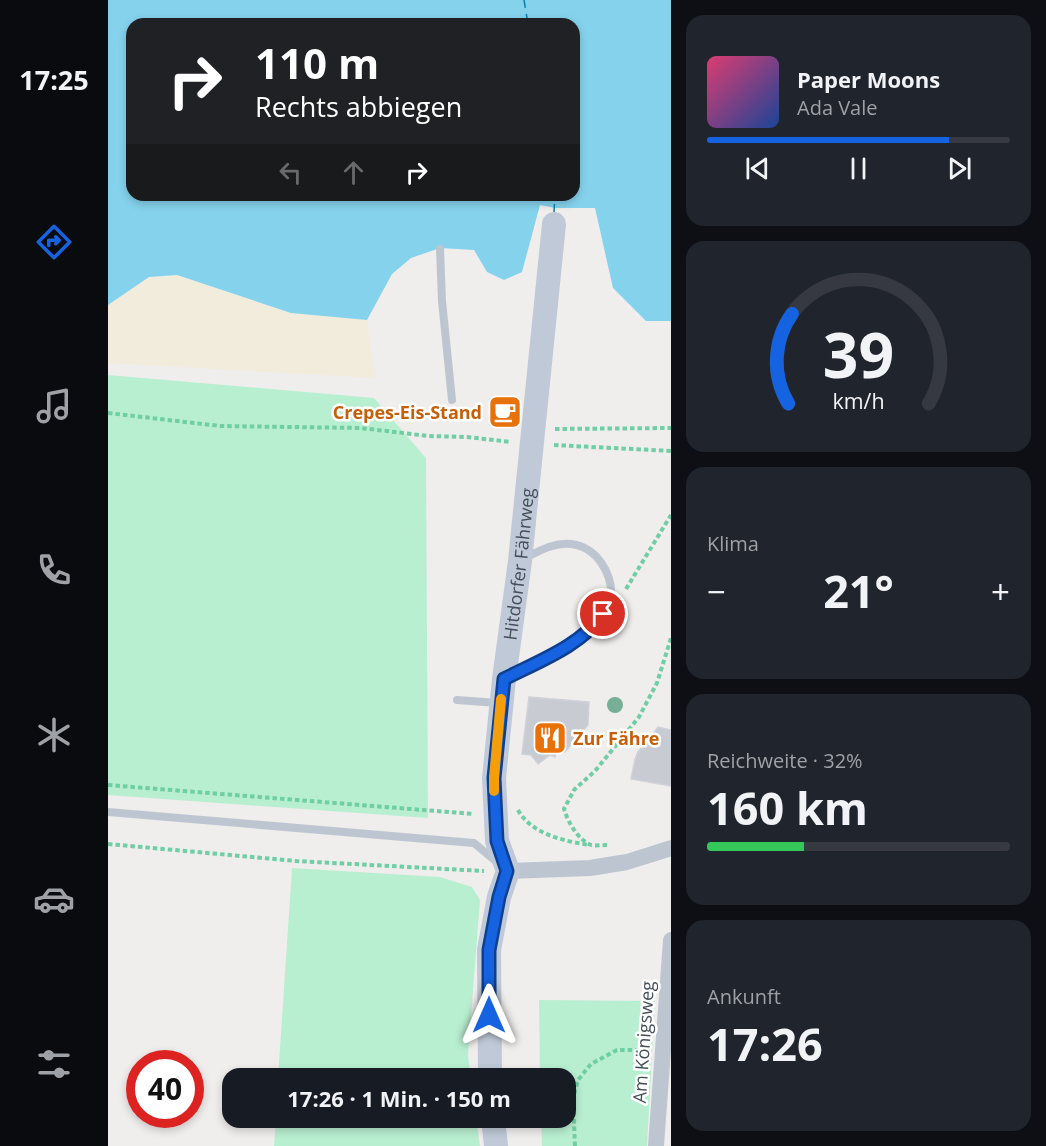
<!DOCTYPE html>
<html lang="de">
<meta charset="utf-8">
<style>
body{margin:0;font-family:"Open Sans",sans-serif;background:#20242c;color:#f1f3f6;height:100vh;display:flex;flex-direction:column;font-size:22px;white-space:nowrap}
*{box-sizing:border-box;margin:0}
p{font-size:20px;color:#9ea1a6}
.icon{flex:none;width:33px;height:33px;fill:none;stroke:currentColor;stroke-width:2;stroke-linecap:round;stroke-linejoin:round}
.map{position:relative;flex:1;overflow:hidden}
.drawer{display:flex;flex-direction:column;gap:15px;padding:15px;background:#0d0f14;width:375px}
.drawer>*{flex:none}
.banner{position:absolute;left:18px;top:18px;width:454px;height:183px;border-radius:18px;box-shadow:0 3px 9px #0003;background:#202124;color:#fff;overflow:hidden}
.speed{position:absolute;left:18px;top:1050px;display:flex;gap:12px;font-size:30px;font-weight:700;text-align:center}
.speed>*{display:grid;place-content:center;width:78px;height:78px;border-radius:50%;background:#171b24;box-shadow:0 3px 9px #0003;line-height:1}
.speed .limit{border:9px solid #d22;background:#fff;color:#111}
.pin{position:absolute;display:grid;place-items:center;width:51px;height:51px;color:#fff;margin:-26px;border:3px solid #fff;border-radius:50%;box-shadow:0 2px 6px #0007}
.me{position:absolute;width:66px;margin:-33px;rotate:0deg;stroke-linejoin:round;filter:drop-shadow(0 0 4px #0008)}
.turn{display:flex;align-items:center;gap:21px;height:126px;padding:0 30px;font-size:27px}
.turn .icon{width:78px;height:78px;stroke-width:2.5}
.turn b{display:block;font-size:42px;line-height:51px}
.lanes{display:flex;align-items:center;height:57px;padding:0 30px;background:#0003;justify-content:center;gap:30px;direction:ltr}
.lanes .off{opacity:.35}
.big{font-size:45px;font-weight:700;line-height:1.1}
.drawer .widget{flex:1;display:flex;flex-direction:column;justify-content:center;gap:9px;min-width:0;padding:0 21px;border-radius:18px;background:#20242c}
.drawer .dial{align-items:center;gap:0}
.dial svg{height:156px;overflow:visible;fill:none;stroke:#363941;stroke-width:7;stroke-linecap:round;text-anchor:middle}
.dial text{fill:#f1f3f6;stroke:none}
.song{display:flex;align-items:center;gap:18px}
.cover{width:72px;height:72px;border-radius:9px;background:linear-gradient(135deg,hsl(340 70% 55%),hsl(220 70% 35%))}
.played{height:6px;border-radius:3px;background:linear-gradient(90deg,#1563e1 80%,#363941 80%)}
.keys{display:flex;justify-content:space-around;direction:ltr}
.heat{display:flex;justify-content:space-between;align-items:center;font-size:33px;direction:ltr}
.charge{height:9px;border-radius:4px;background:linear-gradient(90deg,#34c759 32%,#363941 0)}
.trip{position:absolute;left:114px;top:1068px;width:354px;height:60px;border-radius:18px;background:#171b24;box-shadow:0 3px 9px #0003;font-weight:700;line-height:60px;text-align:center}
main{display:flex;flex:1;min-height:0}
.tab-bar{display:flex;flex-direction:column;width:108px;justify-content:space-around;align-items:center;background:#090b0e;color:#9ea1a6}
.tab-bar .icon{width:42px;height:42px}
.tab-bar .active{color:#1563e1}
.tab-bar b{font-size:27px;color:#f1f3f6}
.map>svg:first-child{display:block}
</style>
<main>
<nav class="tab-bar">
<b>17:25</b>
<svg class="icon active" aria-label="directions" viewBox="0 0 24 24"><path d="M12 3l9 9-9 9-9-9zM9 14v-3h6M13 9l2 2-2 2"/></svg>
<svg class="icon" aria-label="music" viewBox="0 0 24 24"><path d="M9 18V5l10-2v13"/><circle cx="6" cy="18" r="3"/><circle cx="16" cy="16" r="3"/></svg>
<svg class="icon" aria-label="phone" viewBox="0 0 24 24"><path d="M5 4h4l2 5-3 2q2 4 5 5l2-3 5 2v4C11 20 4 13 5 4z"/></svg>
<svg class="icon" aria-label="climate" viewBox="0 0 24 24"><path d="M12 3v18M4 7l16 10M4 17L20 7"/></svg>
<svg class="icon" aria-label="car" viewBox="0 0 24 24"><path d="M5 17H2v-5l4-1 3-4h7l3 4 3 1v5h-3M9 17h6M6 11h13"/><circle cx="7" cy="17" r="2"/><circle cx="17" cy="17" r="2"/></svg>
<svg class="icon" aria-label="filters" viewBox="0 0 24 24"><path d="M4 7h16M4 17h16"/><circle cx="9" cy="7" r="2"/><circle cx="15" cy="17" r="2"/></svg>
</nav>
<div class="map">
<svg width="563" height="1146" viewBox="0 0 563 1146">
<rect width="100%" height="100%" fill="#f0eded"/>
<g fill="#b9efd1">
<polygon points="0,375 266,398 318,458 320,818 0,795"/>
<polygon points="184,868 332,877 364,887 372,900 360,1055 363,1078 170,1078"/>
<polygon points="431,1000 547,1001 539,1146 434,1146 433,1118 458,1118 458,1078 432,1078"/>
<polygon points="168,1118 368,1118 372,1146 166,1146"/>
</g>
<polygon fill="#f2ecdc" points="69,275 183,313 259,320 267,378 0,363 0,305 41,277"/>
<path fill="#85d2ed" fill-rule="evenodd" d="M0,0H563V321H538L505,288L487,208H447L432,205L414,272L396,280L379,272L366,250L332,248L303,258L284,274L259,320L183,313L69,275L41,277L0,305ZM24,24H466V195H24Z"/>
<g fill="none" stroke-linecap="round" stroke-linejoin="round">
<g stroke="#097fa9" stroke-width="1.5" stroke-dasharray="8 6" stroke-linecap="butt">
<polyline points="416,0 420,24"/>
<polyline points="446,212 447,195"/>
</g>
</g>
<g fill="#c9cbd3" stroke="#d0d2d9" stroke-width="1.5">
<polygon points="421,697 481,702 480,725 457,752 449,751 447,757 442,755 430,764 423,755 414,754"/>
<polygon points="550,727 563,730 563,786 523,779 527,759 530,752"/>
</g>
<g fill="none" stroke-linecap="round" stroke-linejoin="round">
<g stroke="#70cea5" stroke-width="4" stroke-dasharray="4.5 3" stroke-linecap="butt">
<polyline points="0,413 112,426 253,428 320,436 359,437 403,442"/>
<polyline points="447,429 563,428"/>
<polyline points="446,445 563,451"/>
<polyline points="518,589 563,515"/>
<polyline points="0,785 366,814"/>
<path d="M410,810C423,834 456,841 481,845"/>
<polyline points="0,844 188,861 376,871"/>
<path d="M499,845C495,845 487,846 483,845C470,840 460,822 456,809L466,790L487,771L531,717L549,683L563,638"/>
<polyline points="467,1146 465,1098 470,1080 483,1064 509,1050 539,1050"/>
</g>
<g stroke="#bdc6d0" stroke-width="8">
<polyline points="332,249 334,301 344,400"/>
<path d="M399,677C422,666 471,644 487,625C492,619 503,606 503,598C505,574 489,547 463,544C445,542 430,552 415,559"/>
<polyline points="349,700 390,703"/>
<polyline points="0,812 366,843 390,863"/>
</g>
<g stroke="#bdc6d0" stroke-width="16">
<polyline points="400,871 482,868 519,862 563,848"/>
<polyline points="548,1146 563,940"/>
</g>
<g stroke="#bfc9d7" stroke-width="24">
<path id="s1" d="M382,1078L381,950L391,897L400,871L389,841L386,778L396,679L412,561L446,224"/>
<polyline points="385,1118 388,1146"/>
</g>
</g>
<circle fill="#77af96" cx="507" cy="705" r="8"/>
<g fill="none" stroke-linecap="round" stroke-linejoin="round">
<defs>
<path id="route" d="M381,1015V950L391,897L399,871L389,841L386,778L396,679C429,662 473,646 495,614"/>
</defs>
<use href="#route" stroke="#0e4092" stroke-width="15"/>
<use href="#route" stroke="#1563e1" stroke-width="10"/>
<polyline stroke="#f59e0b" stroke-width="10" points="386,791 386,778 393,699"/>
</g>
<defs>
<symbol id="cafe-square" viewBox="-11 -11 22 22"><rect x="-9" y="-9" width="18" height="18" rx="4" fill="#e8710a" stroke="#fff"/><path d="M-5.5-4.5H6V0H3Q3 3.5 0 3.5H-2.5Q-5.5 3.5-5.5 0ZM3-3.2v2h1.7v-2ZM-6 4.5H4V6H-6Z" fill="#fff"/></symbol>
<symbol id="restaurant-square" viewBox="-11 -11 22 22"><rect x="-9" y="-9" width="18" height="18" rx="4" fill="#e8710a" stroke="#fff"/><path d="M-5-6h1v4h1v-4h1v4h1v-4h1v5L-1.5 .5V6h-2V.5L-5-1ZM5-6V6H3V1.5H1.5Q1.5-4 5-6Z" fill="#fff"/></symbol>
</defs>
<g fill-rule="evenodd">
<use href="#cafe-square" x="378" y="393" width="38" height="38"/>
<use href="#restaurant-square" x="423" y="719" width="38" height="38"/>
</g>
<g text-anchor="middle" dominant-baseline="central" stroke-width="5" stroke-linejoin="round" paint-order="stroke">
<g font-size="18" font-weight="bold" fill="#c56008" stroke="#fff" text-anchor="end">
<text x="374" y="412">Crepes-Eis-Stand</text>
<text x="465" y="738" text-anchor="start">Zur Fähre</text>
</g>
<g font-size="18" fill="#454f5a" stroke="#fff">
<text stroke="none"><textPath href="#s1" startOffset="520">Hitdorfer Fährweg</textPath></text>
<text transform="translate(535 1042) rotate(-86)">Am Königsweg</text>
</g>
</g>
</svg>
<div class="speed"><div class="limit">40</div></div>
<div class="pin" style="left:495px;top:614px;background:#d93025"><svg class="icon" aria-label="arrive" viewBox="0 0 24 24"><path d="M6 21V4h12l-3 4 3 4H6"/></svg></div>
<svg class="me" style="left:381px;top:1015px" viewBox="-20 -20 40 40"><path d="M0-17L14 15 0 8-14 15z" fill="#1563e1" stroke="#fff" stroke-width="4"/></svg>
<div class="trip">17:26 · 1 Min. · 150 m</div>
<div class="banner">
<div class="turn"><svg class="icon" aria-label="right" viewBox="0 0 24 24"><path d="M7 20v-9h11M14 6l5 5-5 5"/></svg><div><b>110 m</b>Rechts abbiegen</div></div>
<div class="lanes"><svg class="icon off" aria-label="left" viewBox="0 0 24 24"><path d="M17 20v-9H6M10 6l-5 5 5 5"/></svg><svg class="icon off" aria-label="ahead" viewBox="0 0 24 24"><path d="M12 20V5M6 11l6-6 6 6"/></svg><svg class="icon" aria-label="right" viewBox="0 0 24 24"><path d="M7 20v-9h11M14 6l5 5-5 5"/></svg></div>
</div>
</div>
<section class="drawer">
<div class="widget">
<div class="song"><i class="cover"></i><div><b>Paper Moons</b><p>Ada Vale</p></div></div>
<div class="played"></div>
<div class="keys"><svg class="icon" aria-label="previous" viewBox="0 0 24 24"><path d="M18 5L8 12l10 7zM5 5v14"/></svg><svg class="icon" aria-label="pause" viewBox="0 0 24 24"><path d="M8 5v14M16 5v14"/></svg><svg class="icon" aria-label="next" viewBox="0 0 24 24"><path d="M6 5l10 7-10 7zM19 5v14"/></svg></div>
</div>
<div class="widget dial"><svg viewBox="0 0 100 80">
<path d="M14 69A42 42 0 1 1 86 69"/>
<path d="M14 69A42 42 0 0 1 16 23" stroke="#1563e1"/>
<text x="50" y="56" font-size="32" font-weight="700">39</text>
<text x="50" y="72" font-size="11">km/h</text>
</svg></div>
<div class="widget"><p>Klima</p>
<div class="heat"><a>−</a><b class="big">21°</b><a>+</a></div>
</div>
<div class="widget"><p>Reichweite · 32%</p><b class="big">160 km</b><div class="charge"></div></div>
<div class="widget"><p>Ankunft</p><b class="big">17:26</b></div>
</section>
</main>
